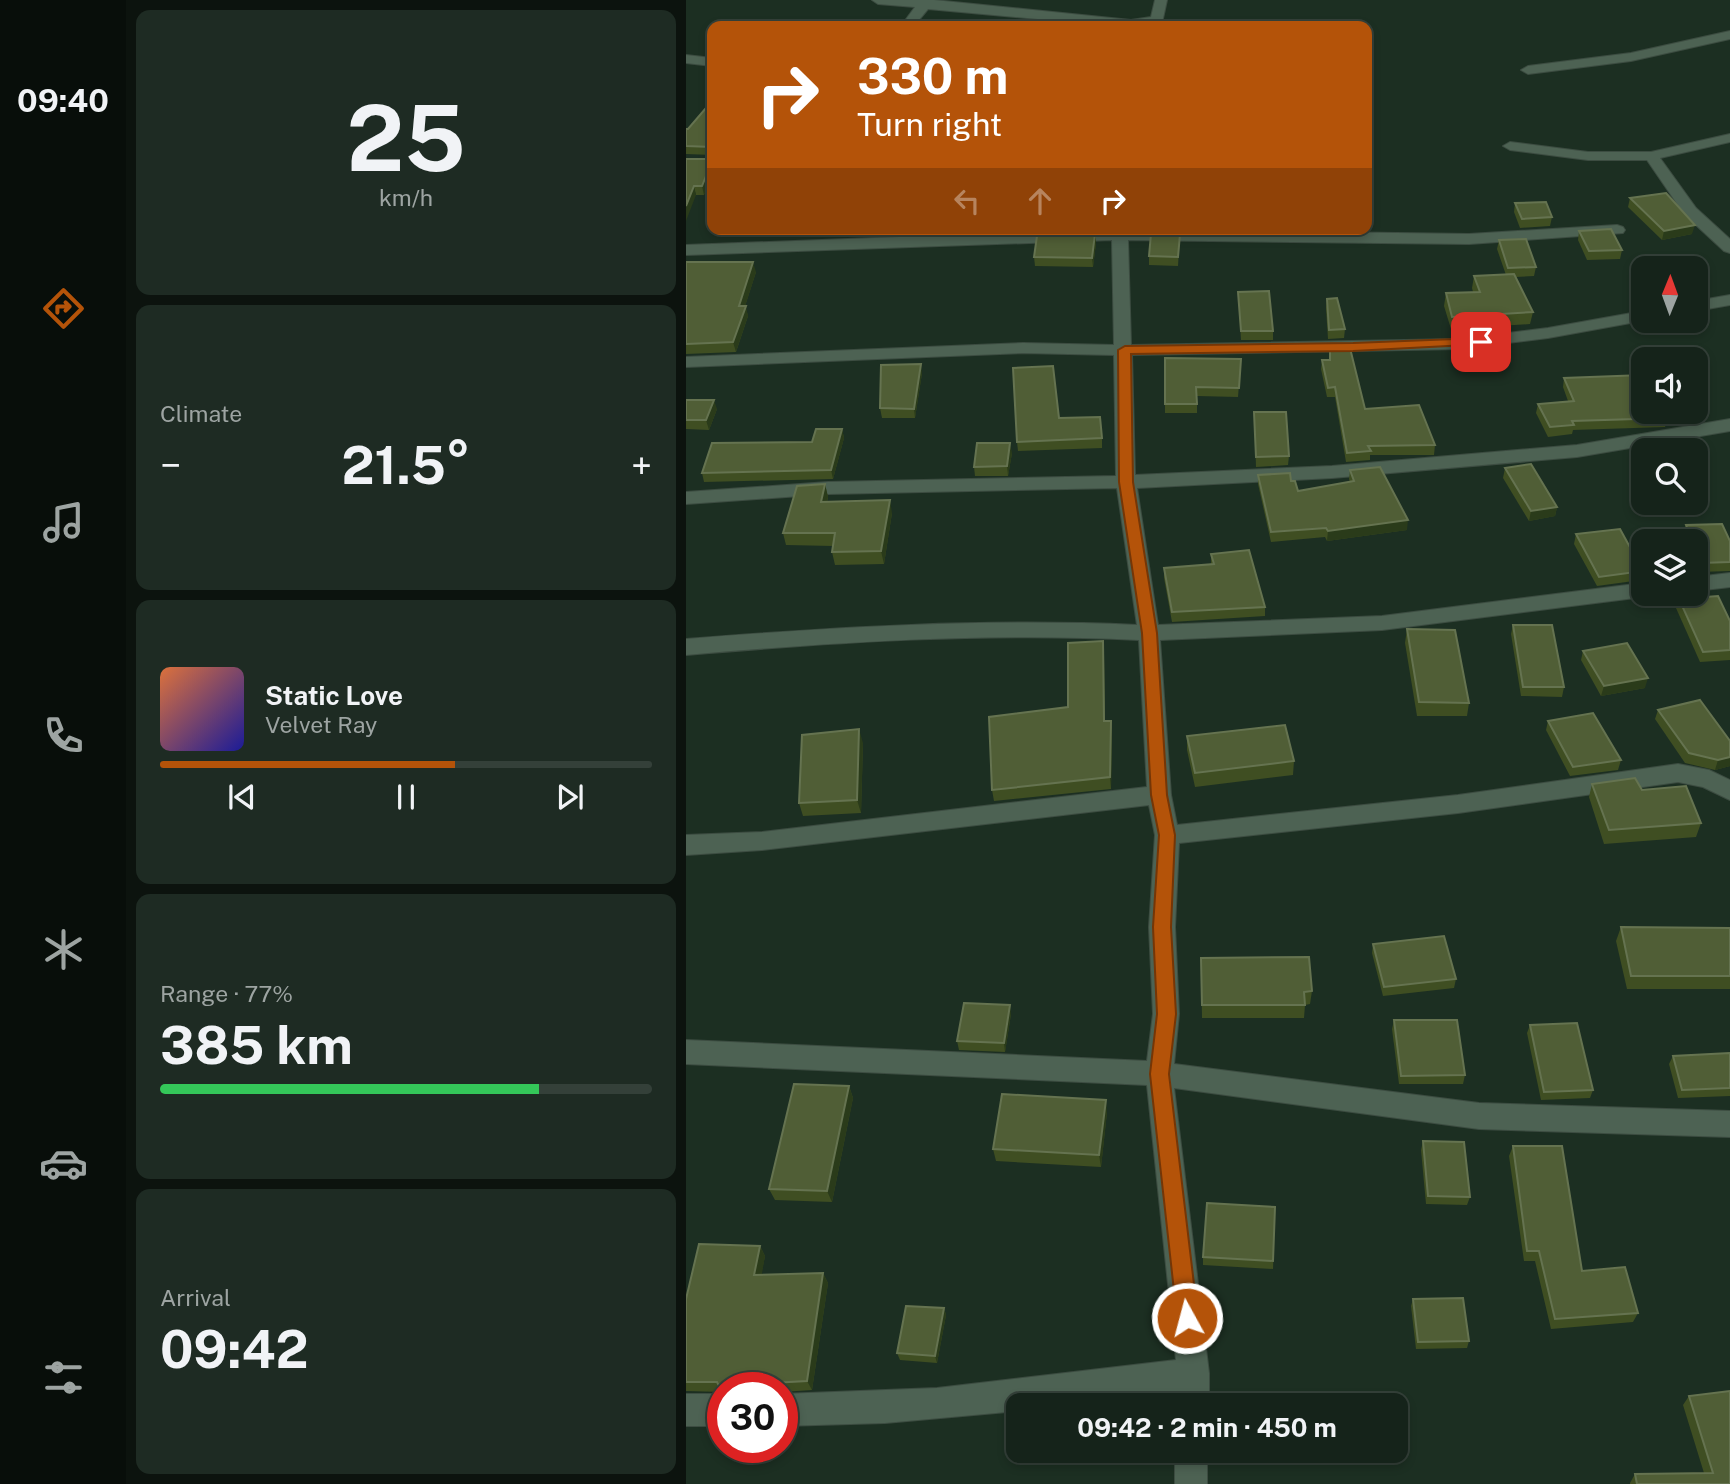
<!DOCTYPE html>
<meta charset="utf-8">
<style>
body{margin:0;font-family:"Public Sans",sans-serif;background:#1e2b23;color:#f1f3f6;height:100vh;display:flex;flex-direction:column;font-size:26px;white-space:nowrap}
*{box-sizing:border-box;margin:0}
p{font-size:23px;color:#9da4a2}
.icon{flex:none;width:38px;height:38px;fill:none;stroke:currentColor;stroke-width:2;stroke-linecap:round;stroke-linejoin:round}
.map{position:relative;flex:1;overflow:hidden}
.details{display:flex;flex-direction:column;gap:10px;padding:10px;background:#0c130e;width:560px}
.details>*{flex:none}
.top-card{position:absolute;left:21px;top:21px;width:665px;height:214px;border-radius:14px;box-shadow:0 4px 10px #0003,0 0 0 2px #344039;background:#b45309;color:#fff;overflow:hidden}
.needle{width:46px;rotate:1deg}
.fabs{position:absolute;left:945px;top:256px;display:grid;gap:14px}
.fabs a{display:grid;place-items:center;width:77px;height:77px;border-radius:14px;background:#15231a;box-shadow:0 4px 10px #0003,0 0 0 2px #344039;font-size:35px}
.speed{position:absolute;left:21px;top:1372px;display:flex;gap:14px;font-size:35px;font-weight:700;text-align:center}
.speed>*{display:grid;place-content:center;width:91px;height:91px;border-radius:50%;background:#15231a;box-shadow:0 4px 10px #0003,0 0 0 2px #344039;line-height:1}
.speed .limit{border:10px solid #d22;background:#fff;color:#111}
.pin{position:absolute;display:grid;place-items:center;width:60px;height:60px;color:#fff;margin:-30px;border-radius:14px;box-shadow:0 4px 10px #0006}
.me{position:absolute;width:77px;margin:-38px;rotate:353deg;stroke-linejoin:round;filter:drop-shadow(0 0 5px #0008)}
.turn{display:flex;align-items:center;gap:24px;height:147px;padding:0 35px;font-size:32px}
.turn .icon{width:91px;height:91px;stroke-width:2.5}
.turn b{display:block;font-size:49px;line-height:60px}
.lanes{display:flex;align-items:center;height:66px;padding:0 35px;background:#0003;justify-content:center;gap:35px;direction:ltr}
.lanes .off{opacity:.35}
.big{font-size:52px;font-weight:700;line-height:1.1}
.details .tile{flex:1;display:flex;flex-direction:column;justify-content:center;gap:10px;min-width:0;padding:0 24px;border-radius:14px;background:#1e2b23}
.details .dial{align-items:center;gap:0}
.dial b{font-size:91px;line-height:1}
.song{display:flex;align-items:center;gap:21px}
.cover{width:84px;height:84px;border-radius:10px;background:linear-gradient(135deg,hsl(20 70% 55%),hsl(240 70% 35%))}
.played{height:7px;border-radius:4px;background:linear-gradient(90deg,#b45309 60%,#344039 60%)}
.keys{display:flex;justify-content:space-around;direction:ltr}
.heat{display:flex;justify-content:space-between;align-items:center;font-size:38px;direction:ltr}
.charge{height:10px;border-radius:5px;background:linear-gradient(90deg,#34c759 77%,#344039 0)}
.trip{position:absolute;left:320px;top:1393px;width:402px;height:70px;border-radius:14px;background:#15231a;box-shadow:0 4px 10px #0003,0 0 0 2px #344039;font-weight:700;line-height:70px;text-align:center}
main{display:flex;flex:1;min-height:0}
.tab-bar{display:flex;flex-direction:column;width:126px;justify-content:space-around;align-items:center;background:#080e0a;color:#9da4a2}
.tab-bar .icon{width:49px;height:49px}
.tab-bar .on{color:#b45309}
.tab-bar b{font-size:32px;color:#f1f3f6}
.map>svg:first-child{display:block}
</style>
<main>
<nav class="tab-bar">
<b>09:40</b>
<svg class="icon on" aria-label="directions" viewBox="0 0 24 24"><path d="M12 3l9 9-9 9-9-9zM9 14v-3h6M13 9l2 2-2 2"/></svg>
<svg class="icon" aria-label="music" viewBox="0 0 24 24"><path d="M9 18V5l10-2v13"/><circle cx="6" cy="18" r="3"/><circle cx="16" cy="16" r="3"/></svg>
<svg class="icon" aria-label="phone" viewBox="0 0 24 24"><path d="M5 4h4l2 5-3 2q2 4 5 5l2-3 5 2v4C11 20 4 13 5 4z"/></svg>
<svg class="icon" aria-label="climate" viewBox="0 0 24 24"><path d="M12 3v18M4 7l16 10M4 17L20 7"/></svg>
<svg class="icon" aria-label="car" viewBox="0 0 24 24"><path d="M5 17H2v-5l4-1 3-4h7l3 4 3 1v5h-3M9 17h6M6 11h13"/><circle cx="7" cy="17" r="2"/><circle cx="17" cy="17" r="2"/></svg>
<svg class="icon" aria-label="filters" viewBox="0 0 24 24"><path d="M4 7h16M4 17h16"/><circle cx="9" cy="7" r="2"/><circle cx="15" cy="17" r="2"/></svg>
</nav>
<section class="details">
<div class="tile dial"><b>25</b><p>km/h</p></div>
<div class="tile"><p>Climate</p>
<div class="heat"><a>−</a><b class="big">21.5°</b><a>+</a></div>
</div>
<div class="tile">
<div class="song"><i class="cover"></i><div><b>Static Love</b><p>Velvet Ray</p></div></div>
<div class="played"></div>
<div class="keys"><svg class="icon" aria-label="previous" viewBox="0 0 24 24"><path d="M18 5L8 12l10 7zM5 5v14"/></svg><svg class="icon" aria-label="pause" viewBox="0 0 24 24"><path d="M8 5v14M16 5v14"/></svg><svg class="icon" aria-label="next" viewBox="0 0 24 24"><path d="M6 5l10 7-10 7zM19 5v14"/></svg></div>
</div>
<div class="tile"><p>Range · 77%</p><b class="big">385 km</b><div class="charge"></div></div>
<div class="tile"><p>Arrival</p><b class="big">09:42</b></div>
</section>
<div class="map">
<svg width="1044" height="1484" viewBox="0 0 1044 1484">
<rect width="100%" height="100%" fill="#1c2f22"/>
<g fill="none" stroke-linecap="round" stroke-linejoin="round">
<defs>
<g id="street">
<polygon points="186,0 248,0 445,20 465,17 469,0 481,0 476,23 427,26 242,9 228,26 215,26 229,7 192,4"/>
<polygon points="1044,31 1044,39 945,61 842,74 835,70 842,66 945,53"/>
<polygon points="0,55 26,58 26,66 0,63"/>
<polygon points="1044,134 1044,142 974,158 1010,208 1044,239 1044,253 1038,251 998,214 961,160 902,160 824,150 817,146 824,142 902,152 965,152"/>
<path d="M931,225L937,227L939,230L937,233L783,244L442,240L445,345L773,339L862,328L957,311V320H961L862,338L773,349L446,355L449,475L646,466L891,445L1044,419V431L891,457L646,478L451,488L472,625L696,616L957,583V593H965L957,597L696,630L474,640L485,795L491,825L772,795L992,764L1023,770L1044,780V800L1017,787L992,782L772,813L493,843L489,927L493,1014L488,1064L793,1103L1044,1111V1137L793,1129L488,1088L523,1373V1405H491V1391L382,1405H332V1411L199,1423L96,1426V1394L251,1388L490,1360L461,1085L0,1064V1040L461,1061L467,1014L463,927L469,835L463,805L76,850L0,855V835L76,832L461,787L453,640C301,632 151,642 0,655V639C150,627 300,618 451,625L431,488L142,494L0,504V492L142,482L430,476L428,355L337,353L0,367V357L337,343L428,345L426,240L0,255V245L426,229L783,234Z"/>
<polygon points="1044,295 1044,305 1010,311 1010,301"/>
<polygon points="1044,573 1044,587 1010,591 1010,577"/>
<rect x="0" y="1394" width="37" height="32"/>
<rect x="489" y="1451" width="32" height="33"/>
</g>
</defs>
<use href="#street" stroke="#3c4c41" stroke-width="2"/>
<use href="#street" fill="#4d6253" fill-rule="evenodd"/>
</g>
<g fill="#3f4e22">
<polygon points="26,101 26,155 0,154 0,129 2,129"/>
<polygon points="26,157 26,175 18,195 10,195 0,159 24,159"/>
<polygon points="944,198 1006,234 976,240 942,207"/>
<polygon points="829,203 866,217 864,226 834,228 828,212"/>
<polygon points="296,229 349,229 296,231"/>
<polygon points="893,231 936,250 934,259 901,260 892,240"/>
<polygon points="409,234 410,243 407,267 349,266 348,257"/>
<polygon points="494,234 492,266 463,265 463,256"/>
<polygon points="813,240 850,267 848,276 829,277 847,312 844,324 765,329 758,306 760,293 787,292 786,288 788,276 820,275 811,249"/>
<polygon points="0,262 70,272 59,306 62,316 50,352 0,354"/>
<polygon points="552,292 587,331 587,340 555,340"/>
<polygon points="641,299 659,329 658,338 642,339 640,308"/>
<polygon points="644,345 679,409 749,445 748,455 684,455 684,460 660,462 649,397 641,397 635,369 636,360 643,360"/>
<polygon points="479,358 555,359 552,397 511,396 511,413 479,413"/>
<polygon points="236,373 229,418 196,418 194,408"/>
<polygon points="878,378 982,418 979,427 887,430 886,434 862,437 850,413 852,404 882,401 877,387"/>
<polygon points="0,400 31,409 23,430 0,429"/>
<polygon points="568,412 603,456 602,465 570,467"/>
<polygon points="373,418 416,438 416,448 332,451 331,442"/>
<polygon points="156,429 158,438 147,479 18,482 16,473 126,442"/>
<polygon points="326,453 322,476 289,476 288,467"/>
<polygon points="819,468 871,507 869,516 843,521 817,478"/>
<polygon points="664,470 721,530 641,541 639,537 585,542 572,484 572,475 605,481 612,491 664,482 663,479"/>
<polygon points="139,484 142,497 141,502 206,513 198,564 149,565 146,552 147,546 100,545 97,533"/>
<polygon points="1000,525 1044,541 1044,571 1012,572 1010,567 1010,541 999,541 997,535"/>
<polygon points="890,534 957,569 955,580 911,586 888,544"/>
<polygon points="525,554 579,607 579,616 486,622 478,578 478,568 525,564"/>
<polygon points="993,599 1044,621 1044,660 1014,662 990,608"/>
<polygon points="827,625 878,687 876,697 835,696 825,634"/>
<polygon points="721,629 783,703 781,716 731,716 719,643"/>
<polygon points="897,651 959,688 915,696 895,660"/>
<polygon points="418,653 419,721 425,721 426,732 425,789 308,801 306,790 382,707"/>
<polygon points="972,710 1044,741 1044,766 1029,770 999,763 969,719"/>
<polygon points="862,721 935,760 932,770 884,776 860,730"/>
<polygon points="501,736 608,761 607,775 509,787 501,750"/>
<polygon points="177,743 175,813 117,816 113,803"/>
<polygon points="906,784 956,790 1015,823 1010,837 918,844 903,797"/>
<polygon points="935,927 1044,928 1044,989 941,989 930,941"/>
<polygon points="687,944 770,979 768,988 697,996 686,953"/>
<polygon points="515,958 626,991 624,1004 619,1005 618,1018 516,1018"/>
<polygon points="325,1014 319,1052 273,1050 271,1041"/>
<polygon points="708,1020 779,1075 777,1084 713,1084 706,1029"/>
<polygon points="844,1025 907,1090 904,1098 855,1100 841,1033"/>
<polygon points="1044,1053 1044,1096 992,1098 983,1064 987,1056"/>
<polygon points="163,1086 167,1098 146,1202 89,1200 83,1189"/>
<polygon points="421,1112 415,1167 310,1161 307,1149"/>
<polygon points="737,1141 784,1197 781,1205 740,1204 735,1150"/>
<polygon points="827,1146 896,1271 952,1313 947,1322 865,1329 849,1261 838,1261 823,1156"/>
<polygon points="589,1207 587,1269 517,1265 517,1257"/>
<polygon points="74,1246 79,1256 75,1275 137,1273 142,1283 126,1390 96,1392 96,1388 37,1388 37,1392 0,1391 0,1299"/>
<polygon points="727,1299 783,1341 781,1348 730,1349 725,1306"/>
<polygon points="258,1308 260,1315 251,1363 214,1360 211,1353"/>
<polygon points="1003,1396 1044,1484 944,1484 944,1483 949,1474 1018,1473 997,1405"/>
</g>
<g fill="#2a3b1a">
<polygon points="26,161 26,175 18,195 16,186"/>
<polygon points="8,186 10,195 0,221 0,206"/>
<polygon points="1009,225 1006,234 976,240 978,231"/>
<polygon points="409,234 410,243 407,267 406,258"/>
<polygon points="67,262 70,272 56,316 53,306"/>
<polygon points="60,306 62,316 50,352 47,342"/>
<polygon points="235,364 236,373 229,418 228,409"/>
<polygon points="28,400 31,409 23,430 20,420"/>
<polygon points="156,429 158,438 147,479 145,470"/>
<polygon points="324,443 326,453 322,476 321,466"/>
<polygon points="139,484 142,497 138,514 135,502"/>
<polygon points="204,500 206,513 198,564 195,551"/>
<polygon points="871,507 869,516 843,521 845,511"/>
<polygon points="722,520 721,530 641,541 642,531"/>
<polygon points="962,678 959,688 915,696 918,686"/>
<polygon points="425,721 426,732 425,789 424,777"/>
<polygon points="173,729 177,743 175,813 171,800"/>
<polygon points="1044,757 1044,766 1029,770 1032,760"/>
<polygon points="324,1005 325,1014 319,1052 318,1043"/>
<polygon points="163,1086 167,1098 146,1202 141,1191"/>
<polygon points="420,1100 421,1112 415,1167 413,1155"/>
<polygon points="74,1246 79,1256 74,1285 68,1275"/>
<polygon points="137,1273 142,1283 126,1390 121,1381"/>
<polygon points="258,1308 260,1315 251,1363 249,1356"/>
</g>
<g fill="#505e36" stroke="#657350" stroke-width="2">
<polygon points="26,101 26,154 26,147 0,146 0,129 2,129"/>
<polygon points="26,157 26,161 16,186 8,186 0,206 0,159 24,159"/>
<polygon points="980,193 1009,225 978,231 944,198"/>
<polygon points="860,202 866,217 836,219 829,203"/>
<polygon points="925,229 936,250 903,251 893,231"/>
<polygon points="409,234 406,258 348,257 351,236"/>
<polygon points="465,234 494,234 492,257 463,256"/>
<polygon points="840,239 850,267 822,268 813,240"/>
<polygon points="0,262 67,262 53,306 60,306 47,342 0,344"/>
<polygon points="828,274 847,312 766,317 760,293 794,292 788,276"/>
<polygon points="583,291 587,331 555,331 552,292"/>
<polygon points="651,298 659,329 643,330 641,299"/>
<polygon points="663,344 679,409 733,405 749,445 682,446 685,451 661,453 649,387 642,388 636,360 644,360 644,345"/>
<polygon points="479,358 555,359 553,388 510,387 511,404 479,404"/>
<polygon points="235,364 228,409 194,408 195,365"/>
<polygon points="367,366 373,418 414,417 416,438 331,442 327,368"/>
<polygon points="957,375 957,411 979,411 982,418 886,421 888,425 864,427 852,404 888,401 878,378"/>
<polygon points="0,400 28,400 20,420 0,420"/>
<polygon points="568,412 600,412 603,456 570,457"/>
<polygon points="130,429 156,429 145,470 16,473 26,443 126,442"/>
<polygon points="291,443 324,443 321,466 288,467"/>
<polygon points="845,464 871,507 845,511 819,468"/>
<polygon points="694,467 722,520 642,531 640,528 585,532 572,475 604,473 605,481 609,481 612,491 668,481 664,470"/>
<polygon points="139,484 135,502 204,500 195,551 146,552 149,533 97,533 111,486"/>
<polygon points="1036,524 1044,541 1044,562 1015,563 1010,550 1010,541 1006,541 1000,525"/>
<polygon points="934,529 957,571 913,577 890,534"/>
<polygon points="563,550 579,607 486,612 478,568 528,564 525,554"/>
<polygon points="1032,596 1044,621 1044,650 1017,652 993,599"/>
<polygon points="827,625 866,625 878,687 837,687"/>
<polygon points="721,629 769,630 783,703 733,702"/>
<polygon points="417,641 418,721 425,721 424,777 306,790 303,717 382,707 382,643"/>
<polygon points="941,643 962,678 918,686 897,651"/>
<polygon points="1014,700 1044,741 1044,757 1032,760 1003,753 972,710"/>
<polygon points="907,713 935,760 887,767 862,721"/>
<polygon points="599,725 608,761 509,773 501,736"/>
<polygon points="173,729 171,800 113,803 116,735"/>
<polygon points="949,778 956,790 1000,786 1015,823 923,830 906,784"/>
<polygon points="935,927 1044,928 1044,976 945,976"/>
<polygon points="758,936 770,979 698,987 687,944"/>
<polygon points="623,957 626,991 618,992 619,1005 516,1005 515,958"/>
<polygon points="278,1003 324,1005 318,1043 271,1041"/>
<polygon points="708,1020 771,1020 779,1075 715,1076"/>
<polygon points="891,1023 907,1090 858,1092 844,1025"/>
<polygon points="1044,1053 1044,1088 996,1090 987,1056"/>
<polygon points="108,1084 163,1086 141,1191 83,1189"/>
<polygon points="316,1094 420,1100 413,1155 307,1149"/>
<polygon points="737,1141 778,1142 784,1197 742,1196"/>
<polygon points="827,1146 876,1146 896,1271 939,1267 952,1313 869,1319 853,1251 841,1251"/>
<polygon points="521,1203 589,1207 587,1261 517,1257"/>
<polygon points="13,1244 74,1246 68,1275 137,1273 121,1381 49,1385 49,1388 34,1388 31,1382 0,1382 0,1299"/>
<polygon points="777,1298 783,1341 732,1342 727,1299"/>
<polygon points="220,1306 258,1308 249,1356 211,1353"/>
<polygon points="1044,1391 1044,1484 951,1484 949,1474 1027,1473 1003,1396"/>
</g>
<polygon fill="#b45309" stroke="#753606" stroke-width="2" points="795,338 801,342 800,344 667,351 445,354 447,482 471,633 481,795 489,835 485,927 490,1014 483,1074 512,1318 509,1326 501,1329 494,1326 491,1318 464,1074 471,1014 467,927 473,835 465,795 456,633 433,482 432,350 439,346 667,343"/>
</svg>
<div class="fabs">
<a><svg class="needle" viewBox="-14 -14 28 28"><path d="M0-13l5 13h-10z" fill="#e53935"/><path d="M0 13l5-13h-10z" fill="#9da4a2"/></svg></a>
<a><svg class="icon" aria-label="sound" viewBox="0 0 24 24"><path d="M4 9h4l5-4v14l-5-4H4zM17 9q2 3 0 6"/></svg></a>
<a><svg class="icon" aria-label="search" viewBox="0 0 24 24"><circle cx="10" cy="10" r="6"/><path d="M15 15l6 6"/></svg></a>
<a><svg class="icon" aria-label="layers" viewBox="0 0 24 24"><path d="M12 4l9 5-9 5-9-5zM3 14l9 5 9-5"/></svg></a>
</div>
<div class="speed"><div class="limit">30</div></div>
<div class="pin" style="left:795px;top:342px;background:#d93025"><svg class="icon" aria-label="arrive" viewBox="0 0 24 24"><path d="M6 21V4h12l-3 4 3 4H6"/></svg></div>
<svg class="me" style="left:501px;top:1318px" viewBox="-20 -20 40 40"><circle r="17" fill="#b45309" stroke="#fff" stroke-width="3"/><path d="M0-11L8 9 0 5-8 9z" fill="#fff"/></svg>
<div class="trip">09:42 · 2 min · 450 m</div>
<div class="top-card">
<div class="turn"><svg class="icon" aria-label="right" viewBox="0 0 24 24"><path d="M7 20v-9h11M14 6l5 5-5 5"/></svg><div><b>330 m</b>Turn right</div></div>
<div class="lanes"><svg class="icon off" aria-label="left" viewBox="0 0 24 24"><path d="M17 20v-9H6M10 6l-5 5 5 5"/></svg><svg class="icon off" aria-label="ahead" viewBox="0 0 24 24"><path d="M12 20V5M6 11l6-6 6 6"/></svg><svg class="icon" aria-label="right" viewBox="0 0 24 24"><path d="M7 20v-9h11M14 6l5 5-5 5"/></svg></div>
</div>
</div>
</main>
